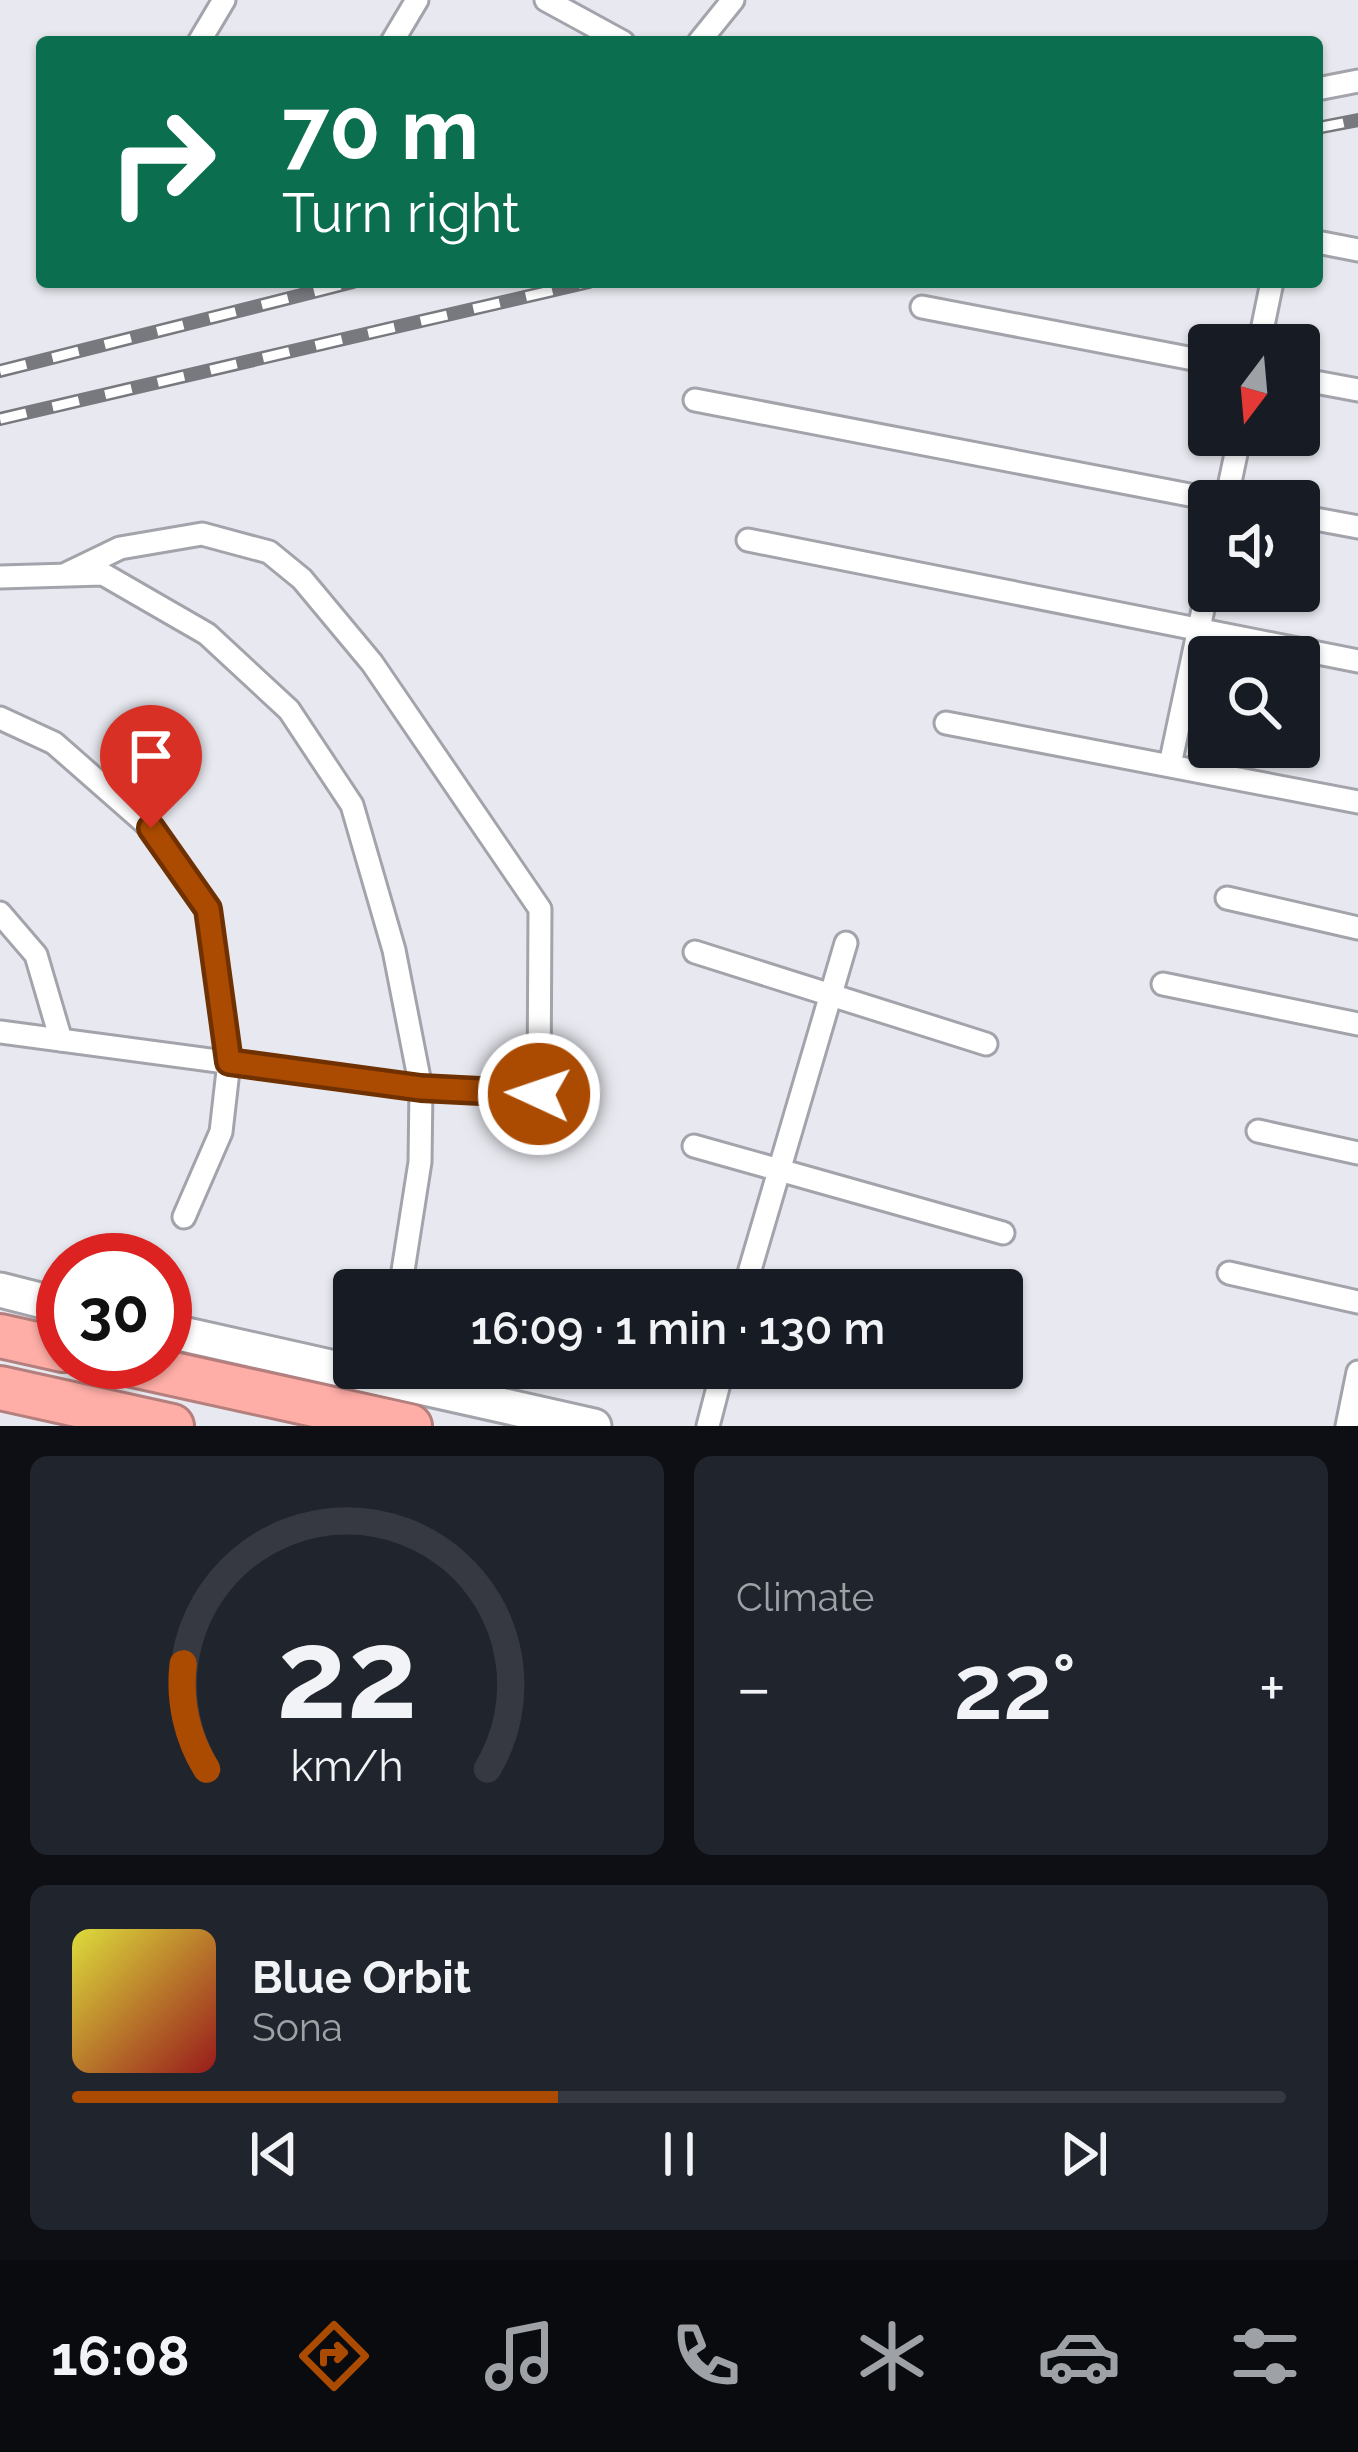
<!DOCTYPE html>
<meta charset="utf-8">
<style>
body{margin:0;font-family:Raleway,sans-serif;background:#20242c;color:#f1f3f6;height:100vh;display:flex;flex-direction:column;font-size:45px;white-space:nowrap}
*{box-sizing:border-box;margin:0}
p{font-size:39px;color:#9ea1a6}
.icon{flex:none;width:66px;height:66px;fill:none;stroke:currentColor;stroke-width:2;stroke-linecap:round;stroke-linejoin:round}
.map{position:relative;height:1426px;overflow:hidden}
.side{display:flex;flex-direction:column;gap:30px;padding:30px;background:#0d0f14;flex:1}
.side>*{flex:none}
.guide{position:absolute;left:36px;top:36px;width:1287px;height:252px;border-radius:12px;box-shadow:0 3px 9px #0004;background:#0b6e4f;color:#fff;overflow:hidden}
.needle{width:78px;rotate:196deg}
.fabs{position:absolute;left:1188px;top:324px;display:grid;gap:24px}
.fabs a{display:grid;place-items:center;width:132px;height:132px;border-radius:12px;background:#171b24;box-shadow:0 3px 9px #0004;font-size:60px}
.speed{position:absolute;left:36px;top:1233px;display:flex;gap:24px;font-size:60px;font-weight:700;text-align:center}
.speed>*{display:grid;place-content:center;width:156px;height:156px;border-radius:50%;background:#171b24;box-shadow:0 3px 9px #0004;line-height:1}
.speed .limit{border:18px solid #d22;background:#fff;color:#111}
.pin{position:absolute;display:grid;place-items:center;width:102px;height:102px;color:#fff;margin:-123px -51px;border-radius:50% 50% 50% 0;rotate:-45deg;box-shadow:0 0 12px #0007}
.pin .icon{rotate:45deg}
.me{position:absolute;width:132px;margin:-66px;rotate:273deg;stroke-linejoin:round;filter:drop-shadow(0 0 9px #0008)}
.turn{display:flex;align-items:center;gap:42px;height:252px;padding:0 48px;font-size:54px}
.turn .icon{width:156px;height:156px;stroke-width:2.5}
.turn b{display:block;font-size:84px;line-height:102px}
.big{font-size:90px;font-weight:600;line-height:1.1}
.side .card{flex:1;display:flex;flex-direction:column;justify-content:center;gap:18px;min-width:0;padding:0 42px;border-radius:18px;background:#20242c}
.side .dial{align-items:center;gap:0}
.dial svg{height:312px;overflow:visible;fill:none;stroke:#363941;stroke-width:7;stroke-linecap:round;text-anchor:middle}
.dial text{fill:#f1f3f6;stroke:none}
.song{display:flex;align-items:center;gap:36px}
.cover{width:144px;height:144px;border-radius:18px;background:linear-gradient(135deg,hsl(60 70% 55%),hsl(0 70% 35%))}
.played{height:12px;border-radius:6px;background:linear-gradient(90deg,#ab4b01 40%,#363941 40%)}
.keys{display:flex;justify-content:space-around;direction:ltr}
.heat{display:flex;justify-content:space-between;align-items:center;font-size:66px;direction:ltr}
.side .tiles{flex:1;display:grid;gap:30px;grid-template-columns:1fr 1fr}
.card:last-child{grid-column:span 2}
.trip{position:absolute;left:333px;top:1269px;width:690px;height:120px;border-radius:12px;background:#171b24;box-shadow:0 3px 9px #0004;font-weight:600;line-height:120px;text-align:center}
.tab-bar{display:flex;height:192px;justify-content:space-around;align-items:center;background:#090b0e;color:#9ea1a6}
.tab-bar .icon{width:84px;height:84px}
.tab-bar .selected{color:#ab4b01}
.tab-bar b{font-size:54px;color:#f1f3f6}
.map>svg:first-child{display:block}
</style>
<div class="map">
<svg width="1358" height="1426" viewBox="0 0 1358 1426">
<rect width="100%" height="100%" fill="#e8e9f0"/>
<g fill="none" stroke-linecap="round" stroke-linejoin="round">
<defs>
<g id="street">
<polyline points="546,0 623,42"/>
<polyline points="199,42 224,0"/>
<polyline points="392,42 417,0"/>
<polyline points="699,42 733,0"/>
<polyline points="1317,89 1358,81"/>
<polyline points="1317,242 1358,250"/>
<polyline points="922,307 1209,362"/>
<polyline points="1259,345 1272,282"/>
<polyline points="1299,379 1358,390"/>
<polyline points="695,400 1221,501"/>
<polyline points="1226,501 1240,435"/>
<polyline points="1299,516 1358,527"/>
<polyline points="748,540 1358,661"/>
<polyline points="0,577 103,574 207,634 289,710 352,805 394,950 421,1088 539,1094 540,909 372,663 302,579 269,552 202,534 120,548 64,575"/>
<polyline points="0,718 54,743 151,828 208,909 229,1062 221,1132 184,1217"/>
<polyline points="946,723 1358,802"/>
<polyline points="1170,765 1209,581"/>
<polyline points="1227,898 1358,928"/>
<polyline points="0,913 36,955 61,1040"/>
<polyline points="695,952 986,1044"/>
<polyline points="1163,984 1358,1024"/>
<polyline points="0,1032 421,1088 420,1162 400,1290"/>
<polyline points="1258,1131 1358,1153"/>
<polyline points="694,1146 1003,1233"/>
<polyline points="1229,1273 1358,1302"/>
<polyline points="744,1290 846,943"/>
<polyline points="708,1426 723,1368"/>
<polyline points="1347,1426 1358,1372"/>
</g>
<g id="secondary">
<polyline points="0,1290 63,1306"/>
<polyline points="165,1330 594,1426"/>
</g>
<g id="highway">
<polyline points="0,1336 63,1350"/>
<polyline points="119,1362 410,1426"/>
<polyline points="0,1388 172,1426"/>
</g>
</defs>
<use href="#street" stroke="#a3a4ab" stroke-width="27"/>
<use href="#secondary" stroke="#a3a4ab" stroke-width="39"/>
<use href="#highway" stroke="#b47f7c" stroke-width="48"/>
<use href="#street" stroke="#fff" stroke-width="21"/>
<use href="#secondary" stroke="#fff" stroke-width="33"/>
<use href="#highway" stroke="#ffaea7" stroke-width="42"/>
<defs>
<g id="rail">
<polyline points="1317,128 1358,120"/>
<polyline points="0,371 353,282"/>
<polyline points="0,419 589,282"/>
</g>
</defs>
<use href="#rail" stroke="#78797e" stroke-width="14"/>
<use href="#rail" stroke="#fff" stroke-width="9" stroke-dasharray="27" stroke-linecap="butt"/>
</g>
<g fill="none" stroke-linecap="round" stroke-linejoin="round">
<defs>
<polyline id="route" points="151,828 208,909 229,1062 421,1088 539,1094"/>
</defs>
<use href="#route" stroke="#6f3101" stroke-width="30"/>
<use href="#route" stroke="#ab4b01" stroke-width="21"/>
</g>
</svg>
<div class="fabs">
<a><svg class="needle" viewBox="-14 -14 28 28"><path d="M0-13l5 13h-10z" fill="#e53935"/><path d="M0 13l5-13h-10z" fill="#9ea1a6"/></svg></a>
<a><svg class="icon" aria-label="sound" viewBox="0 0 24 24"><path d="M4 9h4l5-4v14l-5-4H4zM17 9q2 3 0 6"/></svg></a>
<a><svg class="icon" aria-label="search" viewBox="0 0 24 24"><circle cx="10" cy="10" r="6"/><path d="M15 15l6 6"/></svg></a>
</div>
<div class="speed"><div class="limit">30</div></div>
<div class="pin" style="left:151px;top:828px;background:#d93025"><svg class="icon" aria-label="arrive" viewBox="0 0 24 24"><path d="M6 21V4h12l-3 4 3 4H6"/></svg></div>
<svg class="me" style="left:539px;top:1094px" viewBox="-20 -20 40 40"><circle r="17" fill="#ab4b01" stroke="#fff" stroke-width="3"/><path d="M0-11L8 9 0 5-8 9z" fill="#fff"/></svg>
<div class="trip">16:09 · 1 min · 130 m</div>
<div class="guide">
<div class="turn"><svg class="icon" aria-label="right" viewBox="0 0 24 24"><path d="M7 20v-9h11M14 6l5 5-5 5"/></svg><div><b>70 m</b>Turn right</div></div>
</div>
</div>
<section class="side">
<div class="tiles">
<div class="card dial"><svg viewBox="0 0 100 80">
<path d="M14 69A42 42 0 1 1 86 69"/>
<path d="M14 69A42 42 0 0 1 8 42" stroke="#ab4b01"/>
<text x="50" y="56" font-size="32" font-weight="700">22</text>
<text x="50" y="72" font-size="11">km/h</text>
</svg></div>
<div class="card"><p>Climate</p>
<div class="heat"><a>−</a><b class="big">22°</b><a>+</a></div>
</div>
<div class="card">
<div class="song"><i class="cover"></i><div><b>Blue Orbit</b><p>Sona</p></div></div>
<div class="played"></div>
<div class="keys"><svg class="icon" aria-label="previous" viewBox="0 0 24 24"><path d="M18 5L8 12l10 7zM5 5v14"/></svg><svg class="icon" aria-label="pause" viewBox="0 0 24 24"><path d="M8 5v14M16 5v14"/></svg><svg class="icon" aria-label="next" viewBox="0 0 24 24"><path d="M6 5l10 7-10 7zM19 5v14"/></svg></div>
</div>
</div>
</section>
<nav class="tab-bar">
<b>16:08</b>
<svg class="icon selected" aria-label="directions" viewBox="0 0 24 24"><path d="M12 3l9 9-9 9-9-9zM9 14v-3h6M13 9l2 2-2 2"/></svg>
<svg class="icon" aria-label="music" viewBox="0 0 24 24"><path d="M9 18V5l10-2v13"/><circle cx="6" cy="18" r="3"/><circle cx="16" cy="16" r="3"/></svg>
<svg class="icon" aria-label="phone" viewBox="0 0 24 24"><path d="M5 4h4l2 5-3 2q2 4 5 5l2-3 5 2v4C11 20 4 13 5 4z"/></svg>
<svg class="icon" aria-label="climate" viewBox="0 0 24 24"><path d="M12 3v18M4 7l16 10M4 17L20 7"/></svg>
<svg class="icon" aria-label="car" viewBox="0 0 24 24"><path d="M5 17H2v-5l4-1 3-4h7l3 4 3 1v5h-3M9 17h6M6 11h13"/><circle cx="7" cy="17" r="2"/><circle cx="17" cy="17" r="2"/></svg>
<svg class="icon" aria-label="filters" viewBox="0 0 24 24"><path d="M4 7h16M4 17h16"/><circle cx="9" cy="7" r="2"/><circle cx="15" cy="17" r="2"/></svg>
</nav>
